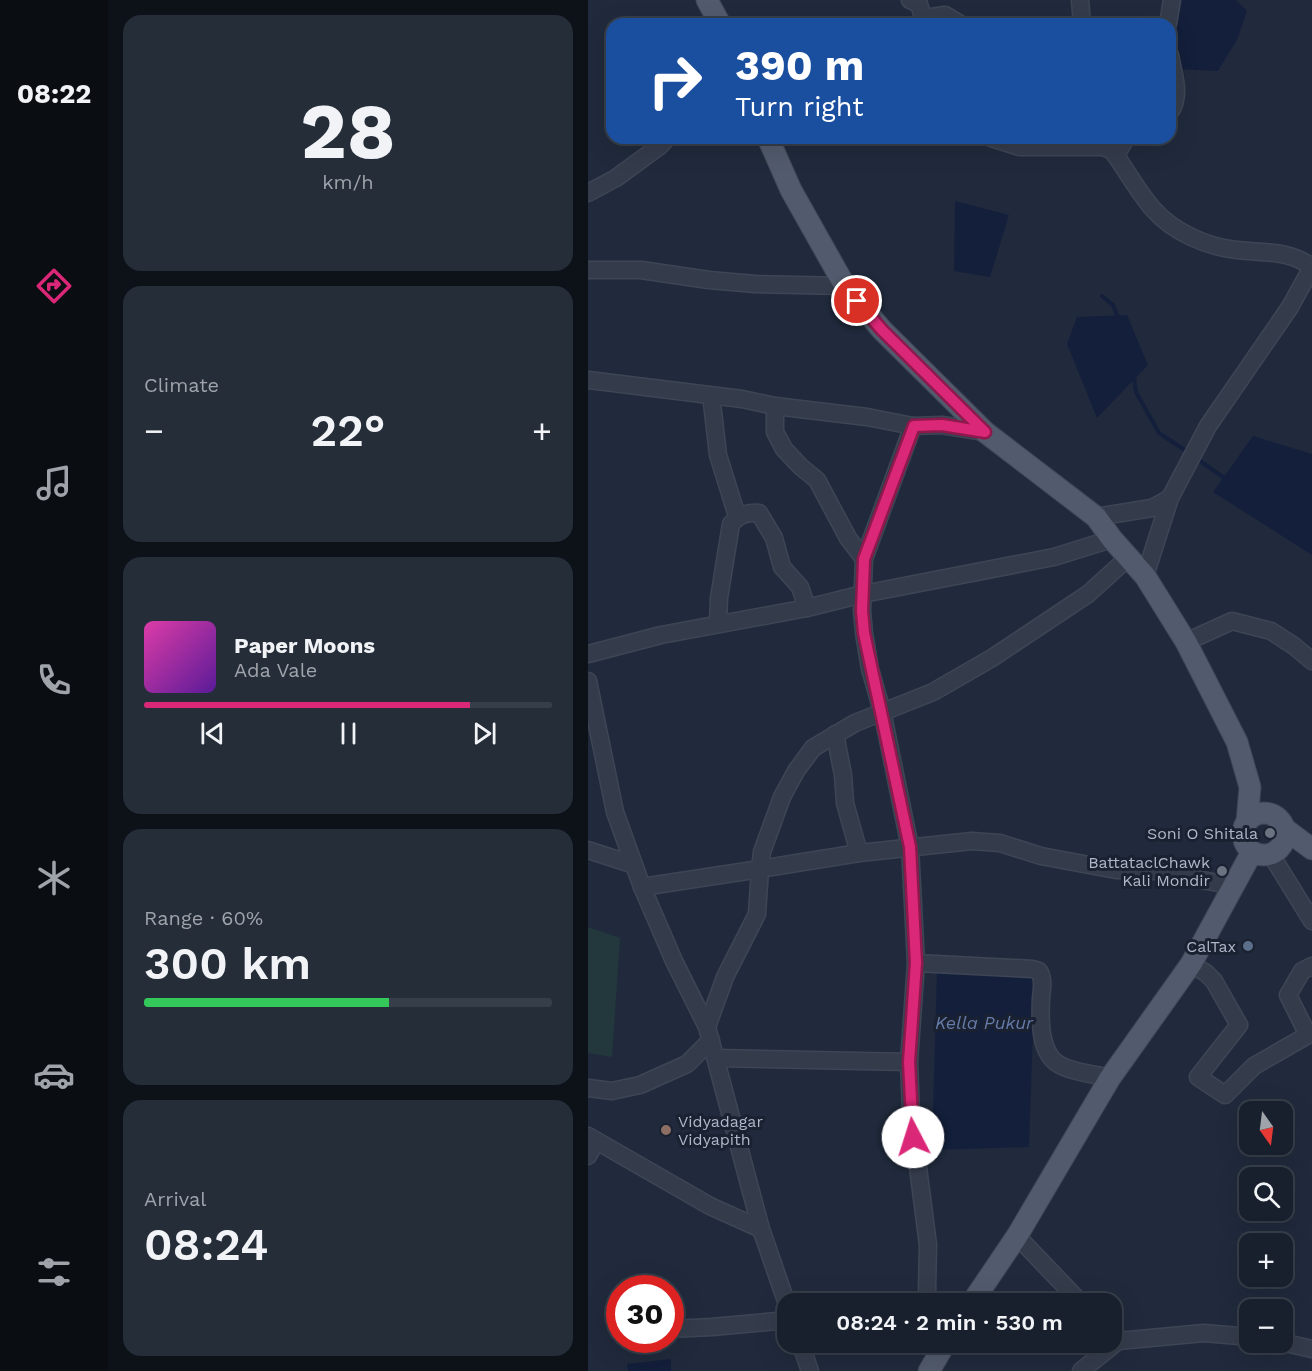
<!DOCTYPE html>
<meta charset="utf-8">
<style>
body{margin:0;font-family:"Work Sans",sans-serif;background:#252d39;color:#f1f3f6;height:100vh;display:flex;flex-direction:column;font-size:22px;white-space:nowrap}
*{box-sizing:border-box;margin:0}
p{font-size:20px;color:#9fa3aa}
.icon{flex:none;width:33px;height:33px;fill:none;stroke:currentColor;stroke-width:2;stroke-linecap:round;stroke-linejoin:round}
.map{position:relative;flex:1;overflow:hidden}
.sheet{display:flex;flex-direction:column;gap:15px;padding:15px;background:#0d1219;width:480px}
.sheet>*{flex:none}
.guide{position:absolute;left:18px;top:18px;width:570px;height:126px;border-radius:18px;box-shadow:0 6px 24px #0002,0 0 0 2px #363e49;background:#1a4fa0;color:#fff;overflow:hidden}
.needle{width:39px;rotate:166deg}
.tools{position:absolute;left:651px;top:1101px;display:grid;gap:12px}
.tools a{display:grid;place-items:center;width:54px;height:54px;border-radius:12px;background:#18202d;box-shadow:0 6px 24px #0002,0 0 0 2px #363e49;font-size:30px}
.speed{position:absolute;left:18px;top:1275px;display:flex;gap:12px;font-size:30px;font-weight:700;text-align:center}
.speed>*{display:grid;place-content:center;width:78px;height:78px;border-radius:50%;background:#18202d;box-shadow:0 6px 24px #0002,0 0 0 2px #363e49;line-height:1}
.speed .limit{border:9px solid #d22;background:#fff;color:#111}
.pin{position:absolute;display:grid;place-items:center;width:51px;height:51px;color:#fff;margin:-26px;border:3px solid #fff;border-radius:50%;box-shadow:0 2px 6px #0007}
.me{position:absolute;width:66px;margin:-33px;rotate:355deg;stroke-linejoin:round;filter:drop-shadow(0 0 4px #0008)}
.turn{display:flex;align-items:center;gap:21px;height:126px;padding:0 30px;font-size:27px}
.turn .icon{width:78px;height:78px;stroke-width:2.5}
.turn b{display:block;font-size:42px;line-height:51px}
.big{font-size:45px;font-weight:600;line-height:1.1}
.sheet .widget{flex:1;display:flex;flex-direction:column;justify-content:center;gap:9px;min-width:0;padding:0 21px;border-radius:18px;background:#252d39}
.sheet .dial{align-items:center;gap:0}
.dial b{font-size:78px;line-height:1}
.song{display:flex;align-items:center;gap:18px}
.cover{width:72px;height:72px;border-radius:9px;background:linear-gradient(135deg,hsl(320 70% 55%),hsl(270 70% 35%))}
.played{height:6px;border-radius:3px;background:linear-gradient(90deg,#db2777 80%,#363e49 80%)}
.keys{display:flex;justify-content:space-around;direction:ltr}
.heat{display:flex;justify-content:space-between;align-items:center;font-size:33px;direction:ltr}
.charge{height:9px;border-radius:4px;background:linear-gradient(90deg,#34c759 60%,#363e49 0)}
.trip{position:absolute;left:189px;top:1293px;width:345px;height:60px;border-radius:18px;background:#18202d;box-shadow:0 6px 24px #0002,0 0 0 2px #363e49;font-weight:600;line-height:60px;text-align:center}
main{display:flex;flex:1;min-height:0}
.tabs{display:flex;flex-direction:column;width:108px;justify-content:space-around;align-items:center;background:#0a0d12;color:#9fa3aa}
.tabs .icon{width:42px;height:42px}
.tabs .on{color:#db2777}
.tabs b{font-size:27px;color:#f1f3f6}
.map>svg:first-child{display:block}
</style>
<main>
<nav class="tabs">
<b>08:22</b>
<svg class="icon on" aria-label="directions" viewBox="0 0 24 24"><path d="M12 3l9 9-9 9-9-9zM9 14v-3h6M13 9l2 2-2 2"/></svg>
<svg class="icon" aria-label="music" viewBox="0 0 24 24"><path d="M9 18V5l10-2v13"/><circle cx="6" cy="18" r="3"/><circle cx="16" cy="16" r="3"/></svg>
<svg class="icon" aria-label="phone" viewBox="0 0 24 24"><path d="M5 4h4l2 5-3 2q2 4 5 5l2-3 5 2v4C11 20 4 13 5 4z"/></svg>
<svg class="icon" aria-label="climate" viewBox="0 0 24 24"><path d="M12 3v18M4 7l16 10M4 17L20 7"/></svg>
<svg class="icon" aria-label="car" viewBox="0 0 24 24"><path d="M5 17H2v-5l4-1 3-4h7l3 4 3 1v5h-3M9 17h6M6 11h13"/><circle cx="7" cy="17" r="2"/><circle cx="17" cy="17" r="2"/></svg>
<svg class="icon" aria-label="filters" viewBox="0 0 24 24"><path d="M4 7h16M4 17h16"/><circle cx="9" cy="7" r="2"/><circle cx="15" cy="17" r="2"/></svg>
</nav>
<section class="sheet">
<div class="widget dial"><b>28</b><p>km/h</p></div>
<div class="widget"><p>Climate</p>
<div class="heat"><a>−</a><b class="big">22°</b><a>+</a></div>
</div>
<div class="widget">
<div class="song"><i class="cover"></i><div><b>Paper Moons</b><p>Ada Vale</p></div></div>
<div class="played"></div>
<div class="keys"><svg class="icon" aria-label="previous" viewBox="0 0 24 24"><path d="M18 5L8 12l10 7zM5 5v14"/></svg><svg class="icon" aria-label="pause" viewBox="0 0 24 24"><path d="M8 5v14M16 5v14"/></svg><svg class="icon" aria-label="next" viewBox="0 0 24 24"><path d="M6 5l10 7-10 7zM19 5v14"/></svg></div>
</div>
<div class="widget"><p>Range · 60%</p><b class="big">300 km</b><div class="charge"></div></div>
<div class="widget"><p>Arrival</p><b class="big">08:24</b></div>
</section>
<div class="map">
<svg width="724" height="1371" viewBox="0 0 724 1371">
<rect width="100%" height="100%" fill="#202a3c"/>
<polygon fill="#22383d" points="0,927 32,938 24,1057 0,1053"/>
<g fill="#131f3b">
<polygon points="583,0 648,0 659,11 649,40 630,71 587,69 582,41"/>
<polygon points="367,201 421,215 402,277 366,271"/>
<polygon points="539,315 560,365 509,418 479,344 489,317"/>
<polygon points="665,436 724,454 724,555 625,492"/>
<polygon points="349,970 447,974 441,1147 344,1150"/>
<polygon points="83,1359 83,1371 40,1371 39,1364"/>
</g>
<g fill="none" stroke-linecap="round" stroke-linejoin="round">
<g stroke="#131f3b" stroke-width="4">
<polyline points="514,296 525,305 531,320"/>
<polyline points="546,376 548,392 571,433 600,452"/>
<polyline points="608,458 639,480"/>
</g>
<defs>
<g id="minor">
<polyline points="322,0 331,4 337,24"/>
<polyline points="492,0 494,24"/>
<polyline points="336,18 357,15 372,24"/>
<polyline points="580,24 584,0"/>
<path d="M582,55C585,74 594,95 582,112"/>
<path d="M403,138L431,147H515L523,150L528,156C540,173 551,193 565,209C585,232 619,247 649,250C677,253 701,250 724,267"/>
<polyline points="528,156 538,138"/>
<polyline points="0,193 28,178 73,145 79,138"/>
<polyline points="0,270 53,270 121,280 167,284 257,286"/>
<polyline points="0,380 154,399 187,406 279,417 325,426 354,425 397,432"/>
<polyline points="124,403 130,455 149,516"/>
<polyline points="187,406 187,432 196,449 213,467 229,480 260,538 276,559"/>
<polyline points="325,426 276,559 274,611 276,633 282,669 294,711 322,847 328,963 321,1062 323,1113 340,1245 339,1291 340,1304"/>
<polyline points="508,517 564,508 582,498"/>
<polyline points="557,576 582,498 620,426 702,307 724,267"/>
<path d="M130,624L131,598L143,524C150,515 159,512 171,513L186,538L194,567L212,587L219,608"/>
<polyline points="598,642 644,621 683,631 706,646 724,661"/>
<polyline points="0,654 73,635 219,608 275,594 466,557 524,539"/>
<polyline points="0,681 27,812 54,887 86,961 119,1027 173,1229 200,1307"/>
<polyline points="247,734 255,775 257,803 271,853"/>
<polyline points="0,850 46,865"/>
<polyline points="682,853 724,921"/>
<polyline points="54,887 172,869 174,852 194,797 208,771 225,748 267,723 345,692 404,658 500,594 541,557"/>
<path d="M328,963L445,969L451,971C456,979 454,989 453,998C452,1019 451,1054 472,1065C486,1073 507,1074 522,1078"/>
<polyline points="603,964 618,973 626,981 651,1025 610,1077 637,1095 666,1066 720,1035 700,995 714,971 724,966"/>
<polyline points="119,1027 137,977 169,914 172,869 271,853 384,841 412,843 453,856 528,870 567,871 646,886"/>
<polyline points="128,1058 321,1062"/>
<polyline points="0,1088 24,1091 52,1085 99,1064 123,1040"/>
<polyline points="0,1136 122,1206 173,1229"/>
<polyline points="0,1156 8,1141"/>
<polyline points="429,1236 494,1304"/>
<polyline points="82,1329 124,1327 200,1320"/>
<polyline points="524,1335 530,1341 616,1333 662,1337"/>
<polyline points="212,1342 222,1371"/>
<polyline points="693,1342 724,1349"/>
<polyline points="493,1371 530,1341"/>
</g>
<g id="major">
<polyline points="119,0 132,24"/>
<polyline points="180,138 203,190 257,286 294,330 397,432 508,517 524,539 557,576 598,642 649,742 662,787 659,822"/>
<circle cx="676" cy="834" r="21"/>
<polyline points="697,829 724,849"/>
<polyline points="383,1304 429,1236 522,1078 603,964 664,852"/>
<polyline points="341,1371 358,1342"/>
</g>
</defs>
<use href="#minor" stroke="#3e4555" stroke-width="19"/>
<use href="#major" stroke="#3e4555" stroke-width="23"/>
<use href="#minor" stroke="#343c4c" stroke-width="16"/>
<use href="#major" stroke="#525b6d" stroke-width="21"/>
</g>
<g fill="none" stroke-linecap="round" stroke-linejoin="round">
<defs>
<polyline id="route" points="269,301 294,330 397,432 354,425 326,426 276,559 274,611 276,633 322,847 328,963 321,1062 325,1137"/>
</defs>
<use href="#route" stroke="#8e194d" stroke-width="15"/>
<use href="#route" stroke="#db2777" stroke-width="10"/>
</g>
<g fill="#6b7280" stroke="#1a2131" stroke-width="2">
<circle cx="682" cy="833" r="6"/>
<circle cx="634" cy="871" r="6"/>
</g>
<circle fill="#5c6f8a" stroke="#1a2131" stroke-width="2" cx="660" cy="946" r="6"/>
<circle fill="#8d6e63" stroke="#1a2131" stroke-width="2" cx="78" cy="1130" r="6"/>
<g text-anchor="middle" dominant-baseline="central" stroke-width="6" stroke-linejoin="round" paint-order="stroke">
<g font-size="16" fill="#afb7c8" stroke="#1a2131" text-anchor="end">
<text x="670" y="833">Soni O Shitala</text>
<text x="622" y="862">BattataclChawk<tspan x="622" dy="18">Kali Mondir</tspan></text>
<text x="648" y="946">CalTax</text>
<text x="90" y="1121" text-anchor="start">Vidyadagar<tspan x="90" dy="18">Vidyapith</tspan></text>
</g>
<g font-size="18" font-style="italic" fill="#667caa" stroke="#1a2131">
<text x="396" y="1022">Kella Pukur</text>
</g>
</g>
</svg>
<div class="tools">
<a><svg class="needle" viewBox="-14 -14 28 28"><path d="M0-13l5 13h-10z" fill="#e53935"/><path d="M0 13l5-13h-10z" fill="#9fa3aa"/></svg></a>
<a><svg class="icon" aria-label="search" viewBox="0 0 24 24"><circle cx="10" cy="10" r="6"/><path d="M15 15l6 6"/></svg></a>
<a>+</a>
<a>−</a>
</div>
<div class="speed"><div class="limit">30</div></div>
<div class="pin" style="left:269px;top:301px;background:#d93025"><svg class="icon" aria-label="arrive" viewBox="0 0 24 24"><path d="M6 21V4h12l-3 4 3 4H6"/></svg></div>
<svg class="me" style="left:325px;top:1137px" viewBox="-20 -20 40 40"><circle r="19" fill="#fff"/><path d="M0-13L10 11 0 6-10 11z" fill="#db2777"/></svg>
<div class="trip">08:24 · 2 min · 530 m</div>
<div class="guide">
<div class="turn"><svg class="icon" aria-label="right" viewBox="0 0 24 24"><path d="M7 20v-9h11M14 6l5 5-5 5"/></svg><div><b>390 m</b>Turn right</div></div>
</div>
</div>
</main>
